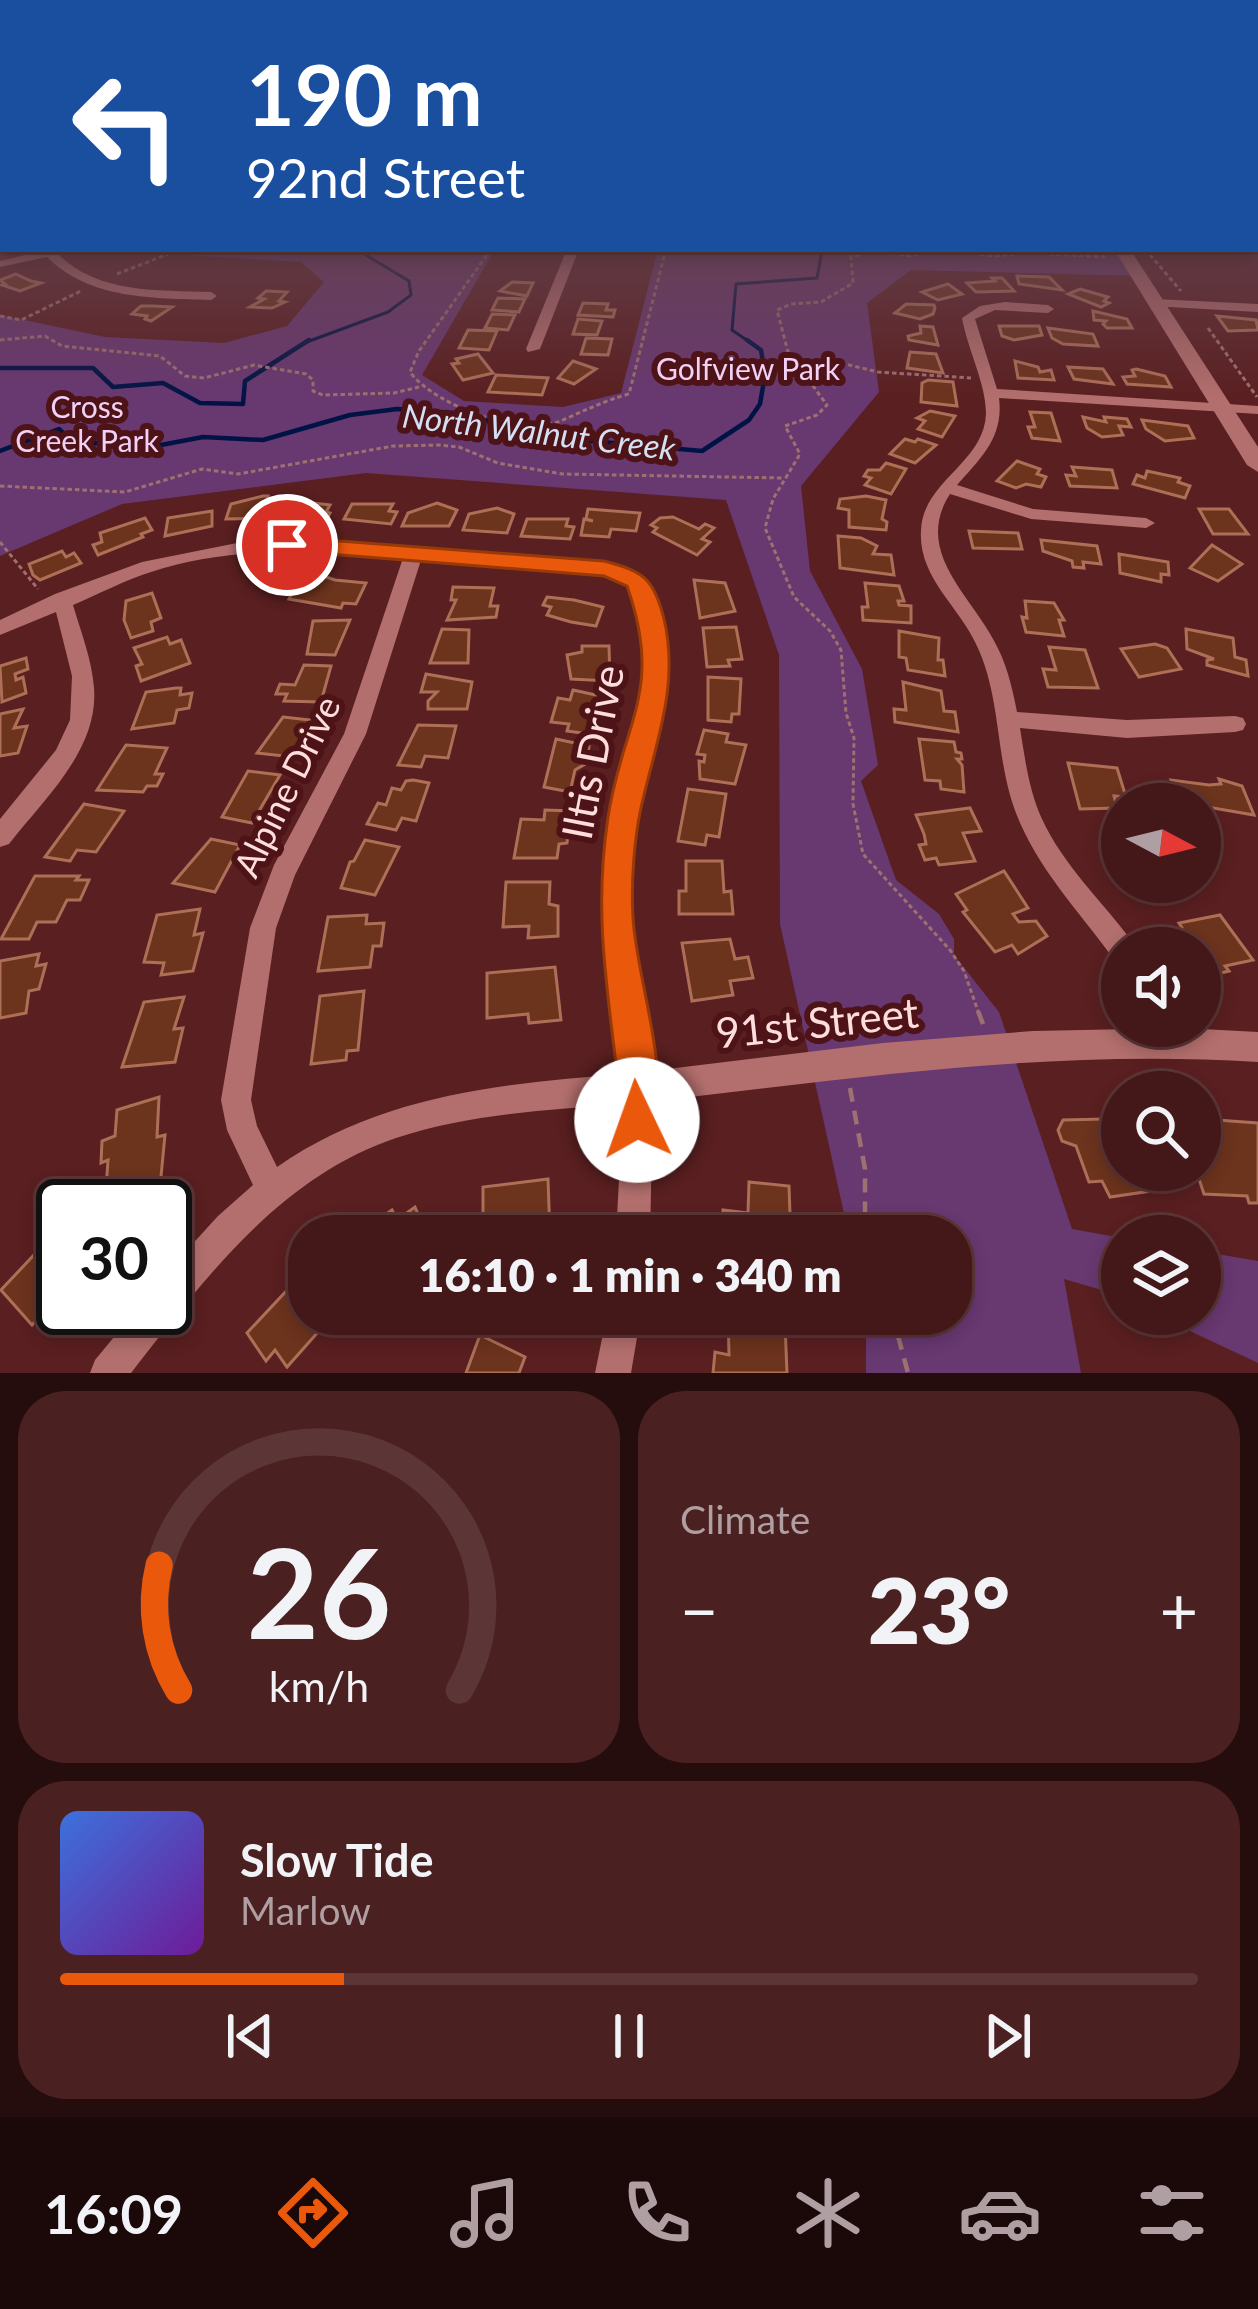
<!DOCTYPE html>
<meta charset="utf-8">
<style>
body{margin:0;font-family:Lato,sans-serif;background:#4b2021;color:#f1f3f6;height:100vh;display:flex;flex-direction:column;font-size:45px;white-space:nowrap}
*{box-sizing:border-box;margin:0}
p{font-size:39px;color:#af9fa2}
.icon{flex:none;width:66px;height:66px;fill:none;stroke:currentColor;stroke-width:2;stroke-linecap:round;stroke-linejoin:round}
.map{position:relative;height:1373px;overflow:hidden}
.drawer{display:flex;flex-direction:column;gap:18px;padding:18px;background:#250d0d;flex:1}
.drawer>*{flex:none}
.guide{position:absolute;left:0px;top:0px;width:1260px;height:252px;box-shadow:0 6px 18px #0003,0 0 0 3px #5c3637;background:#1a4fa0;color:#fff;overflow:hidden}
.needle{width:78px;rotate:97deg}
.controls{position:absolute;left:1101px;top:783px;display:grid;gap:24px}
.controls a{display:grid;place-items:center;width:120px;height:120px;border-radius:50%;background:#441718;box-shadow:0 6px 18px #0003,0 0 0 3px #5c3637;font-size:60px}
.speed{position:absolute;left:36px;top:1179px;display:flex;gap:24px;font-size:60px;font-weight:700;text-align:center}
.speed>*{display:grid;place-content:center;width:156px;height:156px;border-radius:50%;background:#441718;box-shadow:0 6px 18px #0003,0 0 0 3px #5c3637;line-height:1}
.speed .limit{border:6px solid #111;border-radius:18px;background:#fff;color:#111}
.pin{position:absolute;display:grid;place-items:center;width:102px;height:102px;color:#fff;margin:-51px;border:6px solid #fff;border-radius:50%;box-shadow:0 3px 12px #0007}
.me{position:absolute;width:132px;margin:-66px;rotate:357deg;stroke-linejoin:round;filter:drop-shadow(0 0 9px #0008)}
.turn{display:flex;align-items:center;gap:42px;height:252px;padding:0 48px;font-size:54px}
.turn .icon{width:156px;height:156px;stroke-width:2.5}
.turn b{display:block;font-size:84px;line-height:102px}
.big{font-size:90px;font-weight:800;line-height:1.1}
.drawer .widget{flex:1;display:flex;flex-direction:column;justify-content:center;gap:18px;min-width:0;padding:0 42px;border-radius:48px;background:#4b2021}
.drawer .dial{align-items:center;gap:0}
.dial svg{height:312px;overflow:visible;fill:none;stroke:#5c3637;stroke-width:7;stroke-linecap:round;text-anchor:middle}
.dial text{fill:#f1f3f6;stroke:none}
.song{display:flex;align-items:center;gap:36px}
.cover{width:144px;height:144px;border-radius:18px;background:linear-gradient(135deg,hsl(220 70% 55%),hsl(280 70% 35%))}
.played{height:12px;border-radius:6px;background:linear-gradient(90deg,#ea580c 25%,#5c3637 25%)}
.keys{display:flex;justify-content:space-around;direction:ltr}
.heat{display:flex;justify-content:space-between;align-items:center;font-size:66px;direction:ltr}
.drawer .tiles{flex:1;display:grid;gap:18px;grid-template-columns:1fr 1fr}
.widget:last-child{grid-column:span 2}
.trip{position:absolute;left:288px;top:1215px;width:684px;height:120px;border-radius:48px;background:#441718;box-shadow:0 6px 18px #0003,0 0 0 3px #5c3637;font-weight:800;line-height:120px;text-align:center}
.menu{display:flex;height:192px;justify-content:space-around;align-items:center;background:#1b090a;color:#af9fa2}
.menu .icon{width:84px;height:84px}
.menu .selected{color:#ea580c}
.menu b{font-size:54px;color:#f1f3f6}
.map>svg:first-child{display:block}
</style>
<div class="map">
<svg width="1258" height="1373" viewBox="0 0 1258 1373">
<rect width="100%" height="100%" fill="#5a1f20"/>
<g fill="#683871">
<polygon points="177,249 495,249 422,375 464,401 563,407 621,393 658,249 1122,249 1140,276 911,270 867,303 879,392 801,486 810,571 862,669 878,765 861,781 896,880 939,914 954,939 954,955 999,1012 1072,1229 1122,1238 1122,1296 1064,1279 1081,1373 866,1373 866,1314 951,1314 951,1236 849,1236 780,924 779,655 726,500 366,473 122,504 0,556 0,315 105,337 224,343 287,326 324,282 301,262 166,254"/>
<polygon points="1200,1251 1258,1261 1258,1363 1192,1332 1167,1314 1200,1314"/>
</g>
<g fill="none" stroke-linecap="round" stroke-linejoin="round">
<g stroke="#001345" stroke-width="3">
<polyline points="304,343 388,312 411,295 409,281 356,249"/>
<polyline points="751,343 732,330 736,284 817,278 822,251 828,249"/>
</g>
<g stroke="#001345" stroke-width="4.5">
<polyline points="0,368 93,368 113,387 163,383 200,403 243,404 245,381 309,340"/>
<polyline points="0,451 59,429 77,446 123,439 161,445 203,437 263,440 350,415 397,409 466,414 535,436 702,451 749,420 760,404 765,375 761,350 747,340"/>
</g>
</g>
<g fill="#6c331d" stroke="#ae6f57" stroke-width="3">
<polygon points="16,274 31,281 41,283 20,291 2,285 5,284 0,280"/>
<polygon points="1017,276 1049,277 1062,290 1019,284"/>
<polygon points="992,278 1002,278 1014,291 976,292 967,283 995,281"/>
<polygon points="512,282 533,283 527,296 500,291"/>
<polygon points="948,284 962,294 938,300 922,292"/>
<polygon points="1080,289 1108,297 1104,301 1109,303 1101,307 1068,294"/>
<polygon points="266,291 287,292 279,301 285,302 272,308 250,307 264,299 258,298"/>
<polygon points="498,298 525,299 519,312 492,310"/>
<polygon points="583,303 608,304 606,310 615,310 613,317 578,315"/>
<polygon points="906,304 934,305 935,308 933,314 920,319 895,313"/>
<polygon points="141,306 153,306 172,307 151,321 145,319 147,316 132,314"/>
<polygon points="1093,311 1127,319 1132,328 1107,328 1103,324 1106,321 1094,320"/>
<polygon points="492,314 515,315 508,330 485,328"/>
<polygon points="1217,316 1256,320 1258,330 1228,331"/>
<polygon points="578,319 602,321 597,335 573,334"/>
<polygon points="920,326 933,327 938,345 909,340 908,336 921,333"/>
<polygon points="999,326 1039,326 1042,335 1014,340 1002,336"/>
<polygon points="1048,328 1093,334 1098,346 1063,344 1052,338"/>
<polygon points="468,330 497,331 489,350 459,348"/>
<polygon points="586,338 612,339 608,355 581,354"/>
<polygon points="910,352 936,354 943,373 907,368"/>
<polygon points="478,354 493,373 463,380 452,364 459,363 456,359"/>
<polygon points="573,361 596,369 574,384 558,378"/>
<polygon points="1015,361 1038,367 1040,372 1051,370 1054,380 1018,378"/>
<polygon points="1068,367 1103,369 1113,384 1074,379"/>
<polygon points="1136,369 1165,376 1171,387 1127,384 1123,377 1135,376 1132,370"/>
<polygon points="496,375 548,378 542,395 488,392"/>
<polygon points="928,380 953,382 957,406 921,402 922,383"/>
<polygon points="930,411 955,416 942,437 918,429 925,421 917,418"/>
<polygon points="1030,412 1051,413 1060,441 1032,438 1028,427 1035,427"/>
<polygon points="1083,417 1106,422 1104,417 1127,419 1131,427 1119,426 1123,435 1102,437 1087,428"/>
<polygon points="1142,420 1188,426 1194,438 1165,441 1146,429"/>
<polygon points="905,439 915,442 918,439 936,445 915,463 890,454"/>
<polygon points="1017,461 1040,469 1037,474 1046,477 1041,487 1026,484 1016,488 997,481"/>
<polygon points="886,463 906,469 891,494 865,485 871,478 864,476 868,470 880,470"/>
<polygon points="1072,467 1112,470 1117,488 1070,486 1066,475 1076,476"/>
<polygon points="1147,471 1180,478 1178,482 1190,486 1185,498 1133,484 1137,475 1145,478"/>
<polygon points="263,496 268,496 265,505 277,508 274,518 226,519 231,504"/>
<polygon points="866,496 886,500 882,519 887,522 886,530 849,527 849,510 838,508 840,499"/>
<polygon points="296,501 330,505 326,512 330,513 326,521 285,518"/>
<polygon points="437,503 457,510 449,526 402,526 408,513"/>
<polygon points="352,504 393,504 389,511 397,512 391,524 344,519"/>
<polygon points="497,508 514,514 507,533 463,530 469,514"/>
<polygon points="588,509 640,513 636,531 611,529 609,537 581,535 584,519 593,521 586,519"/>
<polygon points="1199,509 1229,509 1248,534 1213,534"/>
<polygon points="212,511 212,526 165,536 168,518"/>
<polygon points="673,517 699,529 705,524 714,528 702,539 710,542 697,555 653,532 657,528 651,525 660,518"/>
<polygon points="145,518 152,530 141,534 143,537 98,555 93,545 102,542 100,533"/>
<polygon points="527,519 568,519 566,526 574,527 570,539 521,536"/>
<polygon points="969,531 1018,533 1022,549 973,548"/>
<polygon points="838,536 861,538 877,546 873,554 891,555 894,575 840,568"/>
<polygon points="1041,540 1097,546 1101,564 1083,562 1084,568 1073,567 1072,561 1043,551"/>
<polygon points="1212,545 1242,564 1218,581 1190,568"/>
<polygon points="62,551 66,557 74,553 81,563 40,580 33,575 29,564"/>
<polygon points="1119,554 1168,562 1169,575 1161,574 1161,582 1120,573"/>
<polygon points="303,572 327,574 326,577 335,580 366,583 356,604 343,603 341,608 289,599 294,589 283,588 292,574"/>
<polygon points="694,580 725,583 735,611 700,618"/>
<polygon points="865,583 899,586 904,601 898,601 899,605 911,606 911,623 863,620 862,607 868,607"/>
<polygon points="453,587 494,588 490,606 498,606 496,617 447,620 456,600 451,600"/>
<polygon points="152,593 161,618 151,622 153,631 131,638 124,620 126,601"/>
<polygon points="547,597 574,600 603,607 596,626 571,622 547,615 551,607 543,605"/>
<polygon points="1025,601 1054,603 1064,620 1059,620 1064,636 1026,632 1022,617 1027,618"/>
<polygon points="350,620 335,655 307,654 313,621"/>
<polygon points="736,627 742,659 728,660 730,666 707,667 703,628"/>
<polygon points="442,629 469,630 468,663 430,663"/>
<polygon points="1186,629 1233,638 1235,657 1246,660 1248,676 1207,665 1207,660 1214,659 1187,649"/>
<polygon points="899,631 939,638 938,660 943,660 945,676 908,670 906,658 899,657"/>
<polygon points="167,637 170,644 181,640 190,663 141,681 136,666 142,664 134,648"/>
<polygon points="1155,644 1167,648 1181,669 1139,677 1121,649"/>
<polygon points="582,646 609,646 610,681 571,679 567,655 582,652"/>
<polygon points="1049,647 1085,650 1098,688 1048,687 1043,669 1056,670"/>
<polygon points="26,658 28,669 15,674 16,680 23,677 26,693 2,702 0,666"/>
<polygon points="304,665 331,666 321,702 284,701 287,694 276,694 280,684 295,685"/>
<polygon points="426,674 472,682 467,709 428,709 428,701 437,692 421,692"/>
<polygon points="708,677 741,679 739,714 732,714 731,722 708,720"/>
<polygon points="903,682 941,691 944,711 955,712 958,732 895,722 894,709 906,710"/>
<polygon points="176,688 181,688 180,695 192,693 189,708 177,710 174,723 132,729 146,692"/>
<polygon points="573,690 605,697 593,715 602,717 597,735 567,731 569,724 551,722 558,698 570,700"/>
<polygon points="23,709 14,728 27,726 18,753 0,756 0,714"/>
<polygon points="283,717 310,720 293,757 257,753"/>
<polygon points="418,725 456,726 448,758 425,756 421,767 398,765"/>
<polygon points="704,730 728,734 726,742 746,745 735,784 700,779 699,761 704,762 705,755 697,754"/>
<polygon points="556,739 589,746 587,763 575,770 570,792 544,787"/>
<polygon points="919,739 954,742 956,752 961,753 962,759 957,759 962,765 964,792 941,789 940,781 925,780"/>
<polygon points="126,745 167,748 155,774 163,774 157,786 147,786 143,792 97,790"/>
<polygon points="1068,763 1117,768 1126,797 1114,796 1117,808 1080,809"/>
<polygon points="248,771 280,775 252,823 222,817"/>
<polygon points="1219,779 1242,786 1254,815 1178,802 1171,780 1209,785 1221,784"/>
<polygon points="413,780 429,783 416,821 402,818 396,830 367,824 378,803 386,805 392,788 401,790 406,781"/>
<polygon points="688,789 726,794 719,837 707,835 705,845 678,841"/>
<polygon points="84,804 124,811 96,852 77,850 70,861 45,857"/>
<polygon points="970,808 981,831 963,833 975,861 939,865 936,858 925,860 919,845 926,844 924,834 916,815"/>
<polygon points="545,810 571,811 567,843 559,844 557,858 514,858 521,819 544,820"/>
<polygon points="211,839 240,845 215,892 173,883"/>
<polygon points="365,840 399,847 375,895 341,888 350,862 354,861"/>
<polygon points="686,861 722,861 724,892 731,891 733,914 679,914 679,891 686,891"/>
<polygon points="1004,871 1028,908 1013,914 1019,922 1036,921 1047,936 1018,954 1012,945 995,952 963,912 967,910 956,894"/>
<polygon points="35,876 79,876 76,880 89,880 80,900 67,900 56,922 37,922 29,939 1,939"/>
<polygon points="506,882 550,882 549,904 558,906 558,936 528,938 529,926 503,927"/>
<polygon points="200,909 194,935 203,933 193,971 161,975 164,963 144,962 157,915"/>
<polygon points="367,915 366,924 384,923 381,946 373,946 370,967 318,971 328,917"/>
<polygon points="1220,915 1253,960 1225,966 1229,971 1212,975 1200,962 1200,948 1190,948 1193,945 1179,923"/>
<polygon points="730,939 735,959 748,957 753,978 730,981 733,995 692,1001 682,943"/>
<polygon points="39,954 36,966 46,964 39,989 29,991 26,1013 0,1018 0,961"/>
<polygon points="555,967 561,1020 529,1023 528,1014 487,1018 487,973"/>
<polygon points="364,991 358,1050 347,1051 346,1060 311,1064 320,996"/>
<polygon points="184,997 174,1029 183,1028 175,1062 122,1067 144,1002"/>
<polygon points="159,1097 157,1137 165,1135 160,1187 126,1198 127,1182 106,1189 108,1160 101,1163 102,1141 115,1136 117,1110"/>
<polygon points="1105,1119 1122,1119 1122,1170 1150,1170 1158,1190 1110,1197 1102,1181 1089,1182 1076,1146 1062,1141 1058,1130 1063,1120"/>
<polygon points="1217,1120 1258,1123 1258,1203 1249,1203 1247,1196 1204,1194 1196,1170 1200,1170 1200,1125 1220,1126"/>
<polygon points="548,1179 550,1236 502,1236 502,1227 483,1230 483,1187"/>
<polygon points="749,1182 789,1186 790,1214 801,1216 802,1236 723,1236 723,1210 748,1213"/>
<polygon points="415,1207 424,1228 419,1232 421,1236 355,1236 392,1210 397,1220"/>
<polygon points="63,1236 63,1291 32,1325 1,1290 48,1240 54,1246"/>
<polygon points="305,1271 309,1314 334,1314 287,1367 275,1350 266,1361 247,1333"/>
<polygon points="728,1314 762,1314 762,1320 785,1324 787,1373 713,1373 715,1352 729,1355"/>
<polygon points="480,1335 525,1357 519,1373 466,1373"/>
</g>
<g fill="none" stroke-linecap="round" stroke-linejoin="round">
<g stroke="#9f7070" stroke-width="3" stroke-dasharray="4.5 3" stroke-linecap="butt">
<path d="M491,249L419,351L410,372C433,404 519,437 558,422C582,412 603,401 629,394L666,249"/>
<polyline points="1145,249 1181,291"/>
<polyline points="1049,254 1105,257"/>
<polyline points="117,274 181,249"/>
<polyline points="0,316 21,320 81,291"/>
<polyline points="1208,328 1257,397"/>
<polyline points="0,340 45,336 62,346 160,356 185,376 204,378 254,365 306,374 313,380 313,391 323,395 394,393 419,387"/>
<polyline points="796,361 829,360 878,372 971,378"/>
<polyline points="0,486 125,492 202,469 238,474 393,446 439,445 459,447 498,463 563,474 783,478"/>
<polyline points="0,542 38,589"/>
<polyline points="979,1014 964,971 950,950 863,854 853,804 854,738 846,713 841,650 830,631 794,597 765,528 773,499 800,454 785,426 817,415 827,405 788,352 777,310 791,304 821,302 853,283 851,257 874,251 910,256 933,249 995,256 1069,249"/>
</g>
<g stroke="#9f7070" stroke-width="4.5" stroke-dasharray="14 9" stroke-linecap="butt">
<polyline points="978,1011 983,1024"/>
<polyline points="850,1088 865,1169 865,1236"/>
<polyline points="892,1314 908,1373"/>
</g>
<g fill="#b36f6d" fill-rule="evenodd">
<polygon points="0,216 3,217 3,223 0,222"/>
<path d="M40,249H73L58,254C98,294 158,290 211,292L217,296L211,300C154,298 90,300 47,257L0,267V261L42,251Z"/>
<polygon points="567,249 579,249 540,349 528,352 526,349"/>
<polygon points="1155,299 1258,304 1258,312 1151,306 1149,303"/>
<path d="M1005,302L1048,305L1054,309L1048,313L995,310L975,319L997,389L1258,406V414L999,398C1004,437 981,458 957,485L1033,509L1146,518L1155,523L1146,528L1031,519L950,494C914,550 968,593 993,639C1006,661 1012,686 1017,712L1127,720L1235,716L1243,718L1246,724L1243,730L1235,732L1127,738L1020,728C1025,759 1029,791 1042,819C1063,865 1102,901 1131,940L1135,948H1122V962L1113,958C1075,906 1028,859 1010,795C996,745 999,691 976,644C958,605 918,577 921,530C923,481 984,463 986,414C986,383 968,351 962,318L980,306Z"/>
<path d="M252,540H321L586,561L639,573C645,583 653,593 658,604C694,682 629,803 628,887C628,949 646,1009 651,1071L883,1043L1033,1031L1183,1028L1258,1032V1062C1048,1049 860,1078 653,1101L650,1236H616L623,1104C547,1110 468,1114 396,1138C278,1178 204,1280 131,1373H90L95,1360L138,1308H165V1274L218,1216L253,1185L227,1130L221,1100L250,928L274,865L344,734L403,558C319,551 233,545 151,572C125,580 99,594 73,605C81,632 92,660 94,688C99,750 43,800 9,844L0,847V819L56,750L70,720L72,676L56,612L0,635V620L55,594L142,562ZM421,560L586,573L625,582C683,681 606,785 603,889C601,951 618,1012 622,1074C500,1084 381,1095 277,1167L257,1126L251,1100L276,928L295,875L366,734Z"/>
<polygon points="607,1314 641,1314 631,1373 595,1373"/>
</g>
<polygon fill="#b36f6d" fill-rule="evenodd" points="1114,249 1130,249 1258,447 1258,472 1247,465"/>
</g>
<linearGradient id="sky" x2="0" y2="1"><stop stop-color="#321112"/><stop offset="0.52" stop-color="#65424e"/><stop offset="1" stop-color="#65424e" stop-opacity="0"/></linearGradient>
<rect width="1258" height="401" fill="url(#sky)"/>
<path fill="#ea580c" stroke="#983908" stroke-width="3" d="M287,537L604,561C643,571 654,578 664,619C680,686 655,744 641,808C634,840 631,884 633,917C636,979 674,1078 651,1135L637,1140L623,1135C614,1114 619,1093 617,1072C606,981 594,909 608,817C623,720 664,692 627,586L604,576L279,550L276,545Z"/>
<g text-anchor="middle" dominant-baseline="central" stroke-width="12" stroke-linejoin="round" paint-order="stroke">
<g font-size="30" fill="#f1d1f6" stroke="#4e1317">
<text x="748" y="368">Golfview Park</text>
<text x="87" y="406">Cross<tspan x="87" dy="34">Creek Park</tspan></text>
</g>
<g font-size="33" font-style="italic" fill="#d3dff3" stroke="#4e1317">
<text transform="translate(539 431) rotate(7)">North Walnut Creek</text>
</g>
<g font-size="36" fill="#fededd" stroke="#4e1317">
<text transform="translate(286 786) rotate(-64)">Alpine Drive</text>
</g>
<g font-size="42" fill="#fededd" stroke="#4e1317">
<text transform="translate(592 752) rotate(-79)">Iltis Drive</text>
<text transform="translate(817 1022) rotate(-6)">91st Street</text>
</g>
</g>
</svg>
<div class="controls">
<a><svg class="needle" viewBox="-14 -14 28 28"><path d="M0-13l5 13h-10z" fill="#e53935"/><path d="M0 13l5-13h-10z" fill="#af9fa2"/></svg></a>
<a><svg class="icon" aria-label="sound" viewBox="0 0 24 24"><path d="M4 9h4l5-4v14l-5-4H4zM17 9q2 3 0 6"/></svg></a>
<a><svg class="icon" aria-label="search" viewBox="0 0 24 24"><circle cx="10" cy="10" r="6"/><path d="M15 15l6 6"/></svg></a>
<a><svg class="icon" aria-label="layers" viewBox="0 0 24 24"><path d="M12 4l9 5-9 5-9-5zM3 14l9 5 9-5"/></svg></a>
</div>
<div class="speed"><div class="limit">30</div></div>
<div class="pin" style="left:287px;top:545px;background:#d93025"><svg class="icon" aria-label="arrive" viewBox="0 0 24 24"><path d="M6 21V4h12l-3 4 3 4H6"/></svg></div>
<svg class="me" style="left:637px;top:1120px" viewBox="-20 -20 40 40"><circle r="19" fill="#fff"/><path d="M0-13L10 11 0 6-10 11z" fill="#ea580c"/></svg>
<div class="trip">16:10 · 1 min · 340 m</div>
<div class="guide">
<div class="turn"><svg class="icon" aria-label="left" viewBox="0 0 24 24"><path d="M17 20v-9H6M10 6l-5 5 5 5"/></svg><div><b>190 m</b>92nd Street</div></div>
</div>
</div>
<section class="drawer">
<div class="tiles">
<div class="widget dial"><svg viewBox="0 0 100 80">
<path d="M14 69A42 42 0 1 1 86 69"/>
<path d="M14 69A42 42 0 0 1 9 37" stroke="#ea580c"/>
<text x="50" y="56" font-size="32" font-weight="700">26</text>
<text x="50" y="72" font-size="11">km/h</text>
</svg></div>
<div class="widget"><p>Climate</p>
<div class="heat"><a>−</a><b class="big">23°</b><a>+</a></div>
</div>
<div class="widget">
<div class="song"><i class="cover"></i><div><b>Slow Tide</b><p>Marlow</p></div></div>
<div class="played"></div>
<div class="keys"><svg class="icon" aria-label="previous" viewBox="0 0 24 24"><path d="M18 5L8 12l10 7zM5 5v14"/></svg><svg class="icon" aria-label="pause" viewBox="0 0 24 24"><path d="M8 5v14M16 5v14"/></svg><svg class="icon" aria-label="next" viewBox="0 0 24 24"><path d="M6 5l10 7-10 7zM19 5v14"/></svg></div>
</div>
</div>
</section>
<nav class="menu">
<b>16:09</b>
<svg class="icon selected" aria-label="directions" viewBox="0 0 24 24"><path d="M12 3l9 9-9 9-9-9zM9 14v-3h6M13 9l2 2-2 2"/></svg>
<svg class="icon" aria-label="music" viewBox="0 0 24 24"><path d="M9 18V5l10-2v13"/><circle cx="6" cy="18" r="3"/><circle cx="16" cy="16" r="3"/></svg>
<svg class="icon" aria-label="phone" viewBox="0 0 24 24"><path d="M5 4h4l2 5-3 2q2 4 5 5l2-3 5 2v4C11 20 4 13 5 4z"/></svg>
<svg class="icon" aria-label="climate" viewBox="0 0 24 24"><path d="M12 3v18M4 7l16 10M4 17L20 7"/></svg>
<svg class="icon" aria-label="car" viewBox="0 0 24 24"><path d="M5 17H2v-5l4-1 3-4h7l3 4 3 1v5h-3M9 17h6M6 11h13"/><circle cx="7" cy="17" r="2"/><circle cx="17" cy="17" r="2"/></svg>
<svg class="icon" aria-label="filters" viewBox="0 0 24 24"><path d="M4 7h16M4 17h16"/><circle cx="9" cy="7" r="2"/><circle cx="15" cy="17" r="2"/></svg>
</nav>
